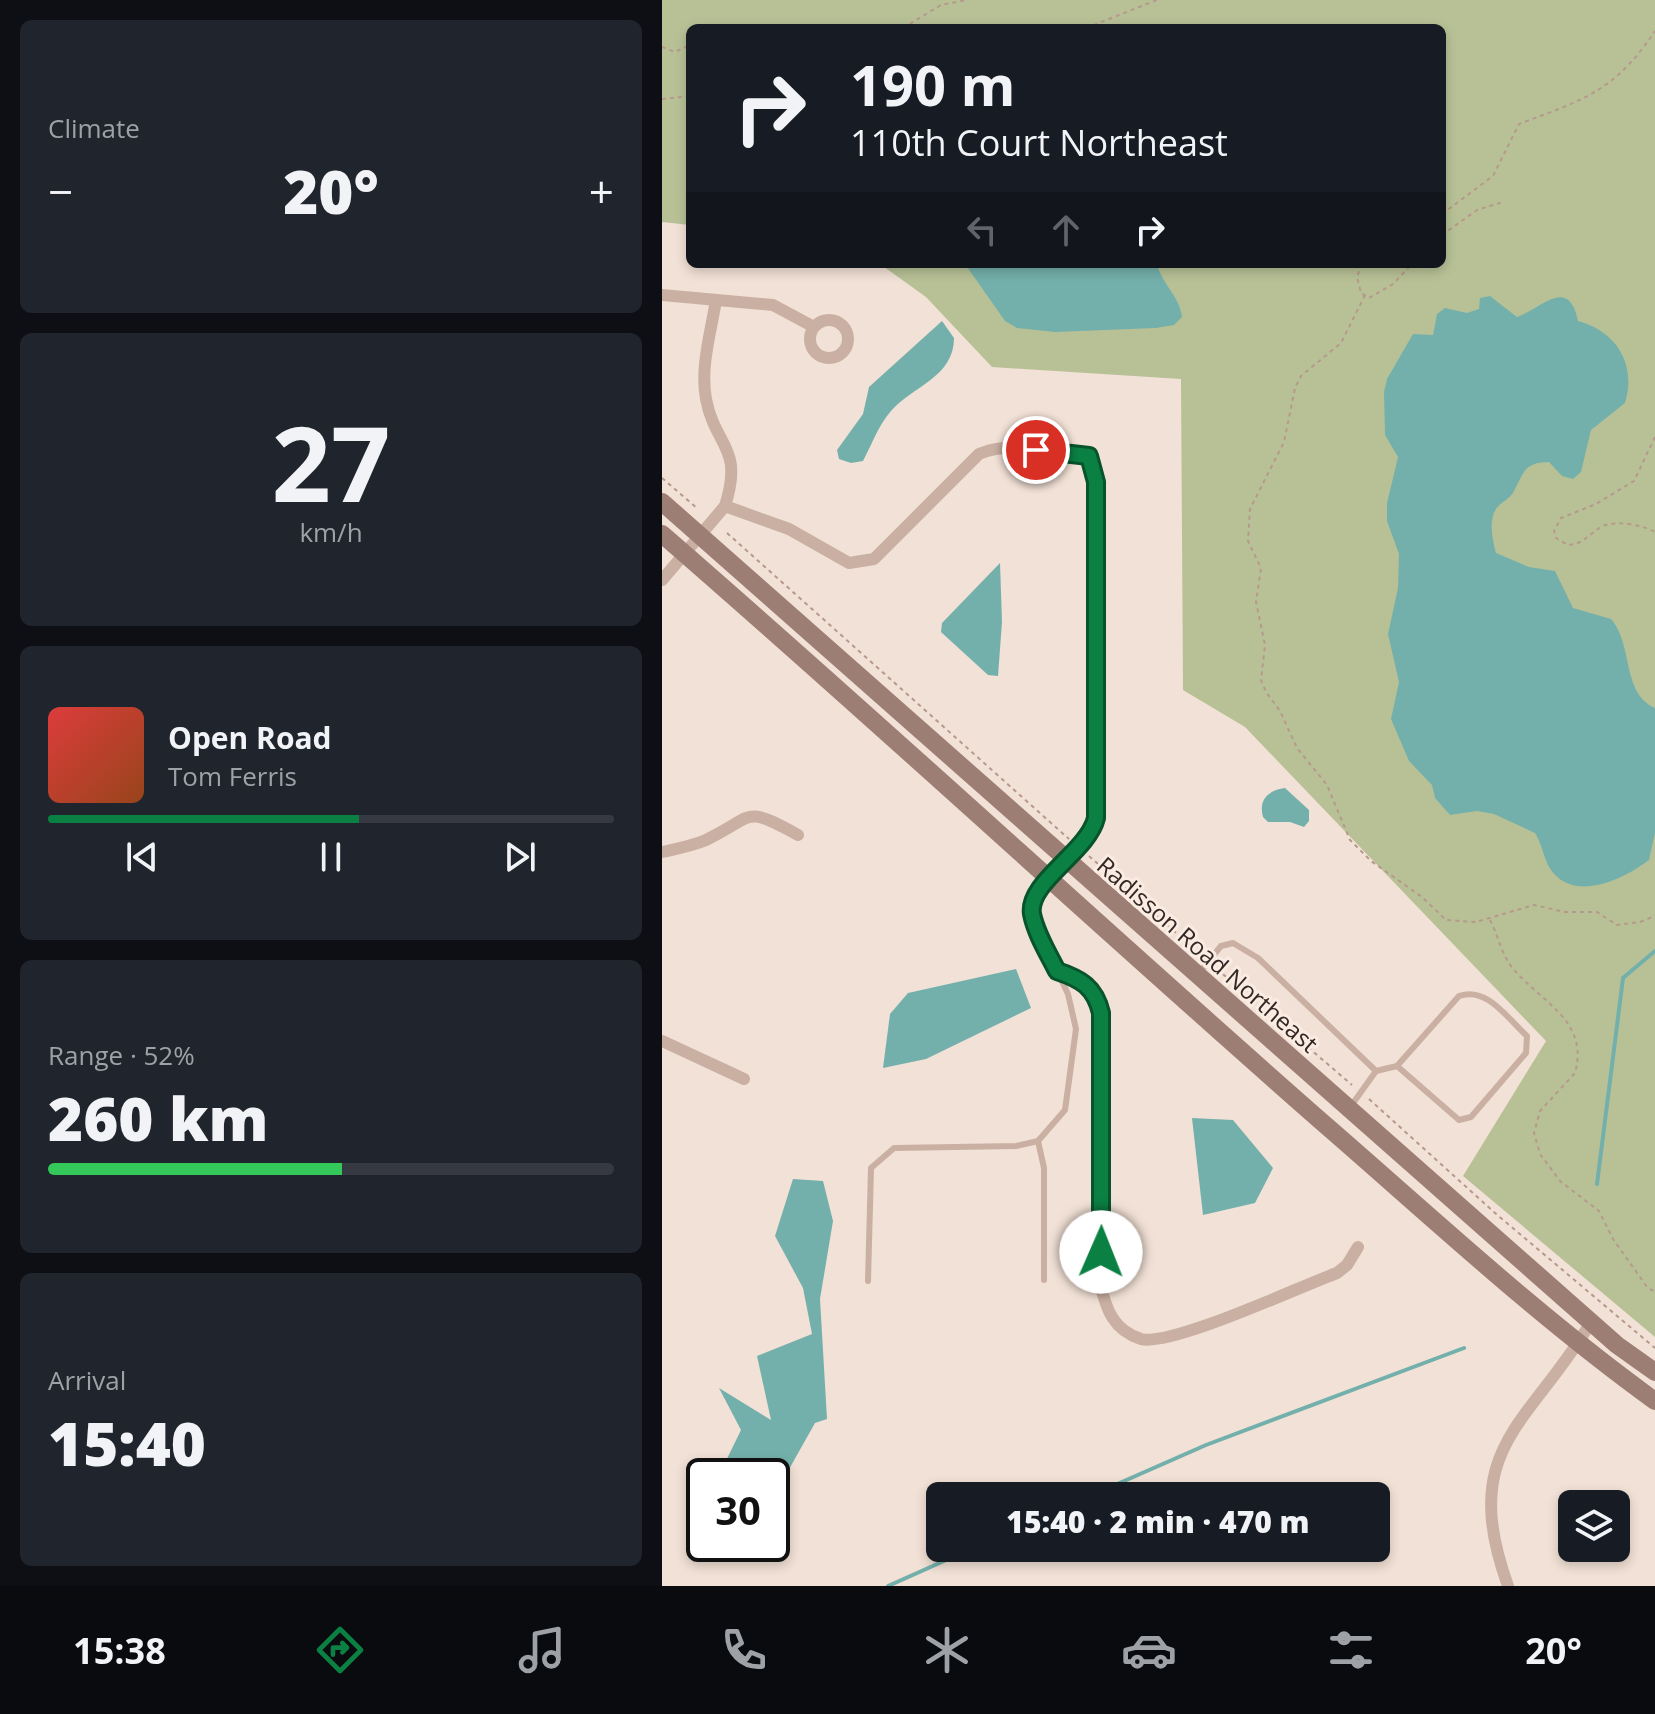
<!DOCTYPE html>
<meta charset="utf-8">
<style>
body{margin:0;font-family:"Open Sans",sans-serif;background:#20242c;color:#f1f3f6;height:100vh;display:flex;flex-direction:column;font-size:30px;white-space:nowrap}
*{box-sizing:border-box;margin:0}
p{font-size:26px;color:#9ea1a6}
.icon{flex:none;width:44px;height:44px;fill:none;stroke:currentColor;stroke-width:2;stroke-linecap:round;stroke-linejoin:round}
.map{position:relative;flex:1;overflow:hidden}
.panel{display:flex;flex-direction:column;gap:20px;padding:20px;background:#0d0f14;width:662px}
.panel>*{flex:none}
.top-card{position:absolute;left:24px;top:24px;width:760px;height:244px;border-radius:12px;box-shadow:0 4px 12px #0003;background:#171b24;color:#f1f3f6;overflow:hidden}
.buttons{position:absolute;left:896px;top:1490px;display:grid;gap:16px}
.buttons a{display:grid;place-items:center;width:72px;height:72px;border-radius:12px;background:#171b24;box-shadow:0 4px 12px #0003;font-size:40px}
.speed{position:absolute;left:24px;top:1458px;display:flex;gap:16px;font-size:40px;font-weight:700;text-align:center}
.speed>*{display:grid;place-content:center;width:104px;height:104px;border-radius:50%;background:#171b24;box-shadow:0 4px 12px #0003;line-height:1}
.speed .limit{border:4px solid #111;border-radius:12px;background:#fff;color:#111}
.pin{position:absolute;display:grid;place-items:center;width:68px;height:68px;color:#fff;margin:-34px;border:4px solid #fff;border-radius:50%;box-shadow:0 2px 8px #0007}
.me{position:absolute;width:88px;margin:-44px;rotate:1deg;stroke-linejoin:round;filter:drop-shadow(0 0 6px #0008)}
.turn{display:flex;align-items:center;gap:28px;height:168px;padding:0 32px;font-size:36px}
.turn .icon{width:104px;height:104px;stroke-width:2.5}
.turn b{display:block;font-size:56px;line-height:68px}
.lanes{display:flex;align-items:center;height:76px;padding:0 32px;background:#0003;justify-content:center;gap:40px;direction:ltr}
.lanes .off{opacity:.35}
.big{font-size:60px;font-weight:800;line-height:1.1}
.panel .widget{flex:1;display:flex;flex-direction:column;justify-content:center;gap:12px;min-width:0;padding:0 28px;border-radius:12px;background:#20242c}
.panel .dial{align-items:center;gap:0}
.dial b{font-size:104px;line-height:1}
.song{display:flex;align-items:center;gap:24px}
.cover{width:96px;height:96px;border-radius:12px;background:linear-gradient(135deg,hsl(0 70% 55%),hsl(20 70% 35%))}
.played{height:8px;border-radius:4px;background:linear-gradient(90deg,#0b8043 55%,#363941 55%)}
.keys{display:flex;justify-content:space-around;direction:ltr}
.heat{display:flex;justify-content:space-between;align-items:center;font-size:44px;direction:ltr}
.charge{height:12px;border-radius:6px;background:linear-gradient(90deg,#34c759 52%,#363941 0)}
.trip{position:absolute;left:264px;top:1482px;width:464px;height:80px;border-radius:12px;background:#171b24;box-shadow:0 4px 12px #0003;font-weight:800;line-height:80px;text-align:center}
.dock{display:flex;height:128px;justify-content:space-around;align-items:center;background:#090b0e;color:#9ea1a6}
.dock .icon{width:56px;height:56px}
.dock .on{color:#0b8043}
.dock b{font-size:36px;color:#f1f3f6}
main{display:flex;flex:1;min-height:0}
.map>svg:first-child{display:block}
</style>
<main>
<section class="panel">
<div class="widget"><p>Climate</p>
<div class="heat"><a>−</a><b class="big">20°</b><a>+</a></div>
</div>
<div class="widget dial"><b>27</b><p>km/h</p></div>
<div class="widget">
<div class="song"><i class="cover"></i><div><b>Open Road</b><p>Tom Ferris</p></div></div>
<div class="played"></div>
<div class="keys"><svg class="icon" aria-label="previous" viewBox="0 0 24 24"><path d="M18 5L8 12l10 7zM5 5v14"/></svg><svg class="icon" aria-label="pause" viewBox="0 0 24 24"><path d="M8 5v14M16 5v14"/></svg><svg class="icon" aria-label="next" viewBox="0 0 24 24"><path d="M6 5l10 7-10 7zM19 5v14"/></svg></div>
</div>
<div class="widget"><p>Range · 52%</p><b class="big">260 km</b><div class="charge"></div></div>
<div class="widget"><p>Arrival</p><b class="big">15:40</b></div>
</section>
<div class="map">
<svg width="993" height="1586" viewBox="0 0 993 1586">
<rect width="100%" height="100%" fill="#f2e1d6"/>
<polygon fill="#b8c196" points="0,0 993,0 993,1337 801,1176 884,1041 583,727 521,690 519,379 330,367 264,297 218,264 780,264 780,28 28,28 28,225 0,222"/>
<g fill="#74b0ab">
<path d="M303,264H495C500,284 518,297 520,317L512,325L494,328L393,332L355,328L343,321Z"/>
<path d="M828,296L855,317C877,310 907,274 916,321C954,331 975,364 963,403L929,430L919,472L911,479L900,476L887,462C862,462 862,473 852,491C848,499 839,502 834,509C826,521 831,541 834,553L867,567L893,571L911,608L949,619C972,646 959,692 993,708V833L987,860C962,879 910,905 887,867C881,856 880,844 873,833L832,814L815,811L788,815L773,798L770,785L747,761L729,719L737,682L726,634L736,588L737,554L725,521V503L736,457L723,435L722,392L725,379L751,334L771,335L775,314L783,308L805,313L817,309L818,298Z"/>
<path d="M280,321L292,338C292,377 251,386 229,411C216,426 210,444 201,461L189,463L177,459L175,450L201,414L207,387Z"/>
<polygon points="338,563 340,622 336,676 326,675 279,632 280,623"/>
<path d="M623,788L647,810V821L642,827L628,822H606L601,817C596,799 607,790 623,788Z"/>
<polygon points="354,969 369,1008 264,1059 221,1068 228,1014 246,993"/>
<polygon points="530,1118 571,1120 611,1168 593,1203 541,1215"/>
<polygon points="131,1179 161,1181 171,1221 158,1299 165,1419 153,1423 126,1471 84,1476 61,1467 79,1430 57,1388 109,1420 95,1356 150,1334 141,1288 113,1236"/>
</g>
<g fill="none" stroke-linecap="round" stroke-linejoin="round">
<g stroke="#74b0ab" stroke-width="4">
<polyline points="935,1184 961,978 993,951"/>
<polyline points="428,1496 544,1445 802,1348"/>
<polyline points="226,1586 311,1548"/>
</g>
<g stroke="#b6998c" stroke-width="2" stroke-dasharray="4 4" stroke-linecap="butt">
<polyline points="241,28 279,5 304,0"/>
<polyline points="424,28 495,0"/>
<polyline points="0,47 13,52 28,45"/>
<polyline points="0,99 28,96"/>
<path d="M780,214L831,176L857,124C921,100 952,92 993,31"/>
<polyline points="780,235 815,210 841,202"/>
<polyline points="700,264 695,277 699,293 707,298 731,284 750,264"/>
<polyline points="703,295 679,343 639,376 633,388 622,442 588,509 586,541 599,568 594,602 603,645 599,680 604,692 618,711 635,748 665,785 688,840 709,861 760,897 784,920 814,922 872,905 903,912 935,912 955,925 978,922 993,916"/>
<path d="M993,437L972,481L934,504L899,518L892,531L894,538L906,545C923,544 927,533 941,526C954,520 981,525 993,532"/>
<polyline points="0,478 36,509"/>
<polyline points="65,533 407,839"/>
<polyline points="427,856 539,955"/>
<path d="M828,920C836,935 839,953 849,966C876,1001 928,1019 913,1073L878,1111L872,1133L878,1154L898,1181L937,1211L951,1239L985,1287L993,1292"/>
<polyline points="555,969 690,1085"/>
<polyline points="707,1099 833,1213 993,1348"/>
</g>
<g stroke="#cab0a2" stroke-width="6">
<polyline points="536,974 559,946 571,943 596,958 714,1071 689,1106"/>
<path d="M714,1071L735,1066L797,996C825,986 845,1018 865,1036L864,1053L809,1117L797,1120L735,1066"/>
<polyline points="376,1141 382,1168 382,1280"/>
<polyline points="206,1281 209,1168 232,1148 354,1146 376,1141 403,1110 414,1029 406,994 397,975"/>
</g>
<g stroke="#cab0a2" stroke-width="12">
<polyline points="0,295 111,305 152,327"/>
<circle cx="167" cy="339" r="19"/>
<path d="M63,506L127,529L187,563L212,559L317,454C353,439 389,455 427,456L434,482V818C426,852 365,882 370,914C374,934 386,953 395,971C420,979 433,987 439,1013L438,1283C444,1309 451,1330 479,1339C509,1347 639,1286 675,1273L685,1265L696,1247"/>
<path d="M0,580L63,506C82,446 53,447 44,399C38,367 49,332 54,300"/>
<path d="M0,852C14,849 30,846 44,840C94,816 80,804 136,835"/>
<polyline points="0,1041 82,1079"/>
<path d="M846,1586C796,1447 867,1426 929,1322"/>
</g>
<g stroke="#9d7e74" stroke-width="18">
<polyline points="0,502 955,1345 993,1372"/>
<path d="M0,534C225,729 444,933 668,1129C775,1222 878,1318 993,1401"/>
</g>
</g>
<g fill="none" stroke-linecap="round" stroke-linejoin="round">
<defs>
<path id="route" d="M374,450L427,456L434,482V818C426,852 365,882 370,914C374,934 386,953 395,971C419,979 433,987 439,1013V1252"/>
</defs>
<use href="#route" stroke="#07532c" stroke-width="20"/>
<use href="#route" stroke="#0b8043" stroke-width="14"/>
</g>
<g text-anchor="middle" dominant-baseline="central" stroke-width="6" stroke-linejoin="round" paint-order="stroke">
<g font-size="24" fill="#342825" stroke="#faece2">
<text transform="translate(546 954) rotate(41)">Radisson Road Northeast</text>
</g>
</g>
</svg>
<div class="buttons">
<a><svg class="icon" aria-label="layers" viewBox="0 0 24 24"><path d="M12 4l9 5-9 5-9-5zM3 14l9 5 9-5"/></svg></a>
</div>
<div class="speed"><div class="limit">30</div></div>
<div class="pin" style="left:374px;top:450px;background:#d93025"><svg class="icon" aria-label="arrive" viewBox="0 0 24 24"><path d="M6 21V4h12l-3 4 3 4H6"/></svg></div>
<svg class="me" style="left:439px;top:1252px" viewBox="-20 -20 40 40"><circle r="19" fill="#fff"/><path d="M0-13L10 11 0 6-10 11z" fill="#0b8043"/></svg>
<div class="trip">15:40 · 2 min · 470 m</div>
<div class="top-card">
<div class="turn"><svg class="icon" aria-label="right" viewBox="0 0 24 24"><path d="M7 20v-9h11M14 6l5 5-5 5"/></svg><div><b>190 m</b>110th Court Northeast</div></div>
<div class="lanes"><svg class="icon off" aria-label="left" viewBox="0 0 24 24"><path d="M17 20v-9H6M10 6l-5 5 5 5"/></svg><svg class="icon off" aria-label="ahead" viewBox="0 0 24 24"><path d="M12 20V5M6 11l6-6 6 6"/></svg><svg class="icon" aria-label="right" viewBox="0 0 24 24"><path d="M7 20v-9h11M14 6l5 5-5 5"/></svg></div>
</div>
</div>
</main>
<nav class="dock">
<b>15:38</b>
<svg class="icon on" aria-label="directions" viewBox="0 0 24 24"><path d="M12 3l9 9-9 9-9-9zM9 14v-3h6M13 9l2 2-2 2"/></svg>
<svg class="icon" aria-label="music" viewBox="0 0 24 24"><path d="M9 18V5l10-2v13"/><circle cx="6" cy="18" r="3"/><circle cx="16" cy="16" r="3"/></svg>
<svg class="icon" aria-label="phone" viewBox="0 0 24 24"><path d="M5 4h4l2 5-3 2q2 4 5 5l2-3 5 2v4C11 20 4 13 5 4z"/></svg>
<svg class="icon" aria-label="climate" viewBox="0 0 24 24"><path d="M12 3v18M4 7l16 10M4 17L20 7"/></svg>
<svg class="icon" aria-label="car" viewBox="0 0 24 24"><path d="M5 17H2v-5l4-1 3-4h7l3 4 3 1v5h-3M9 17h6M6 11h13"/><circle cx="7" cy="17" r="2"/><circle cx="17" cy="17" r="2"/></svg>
<svg class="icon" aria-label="filters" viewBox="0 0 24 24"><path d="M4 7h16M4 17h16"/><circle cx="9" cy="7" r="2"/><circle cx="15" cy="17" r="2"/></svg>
<b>20°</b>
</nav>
